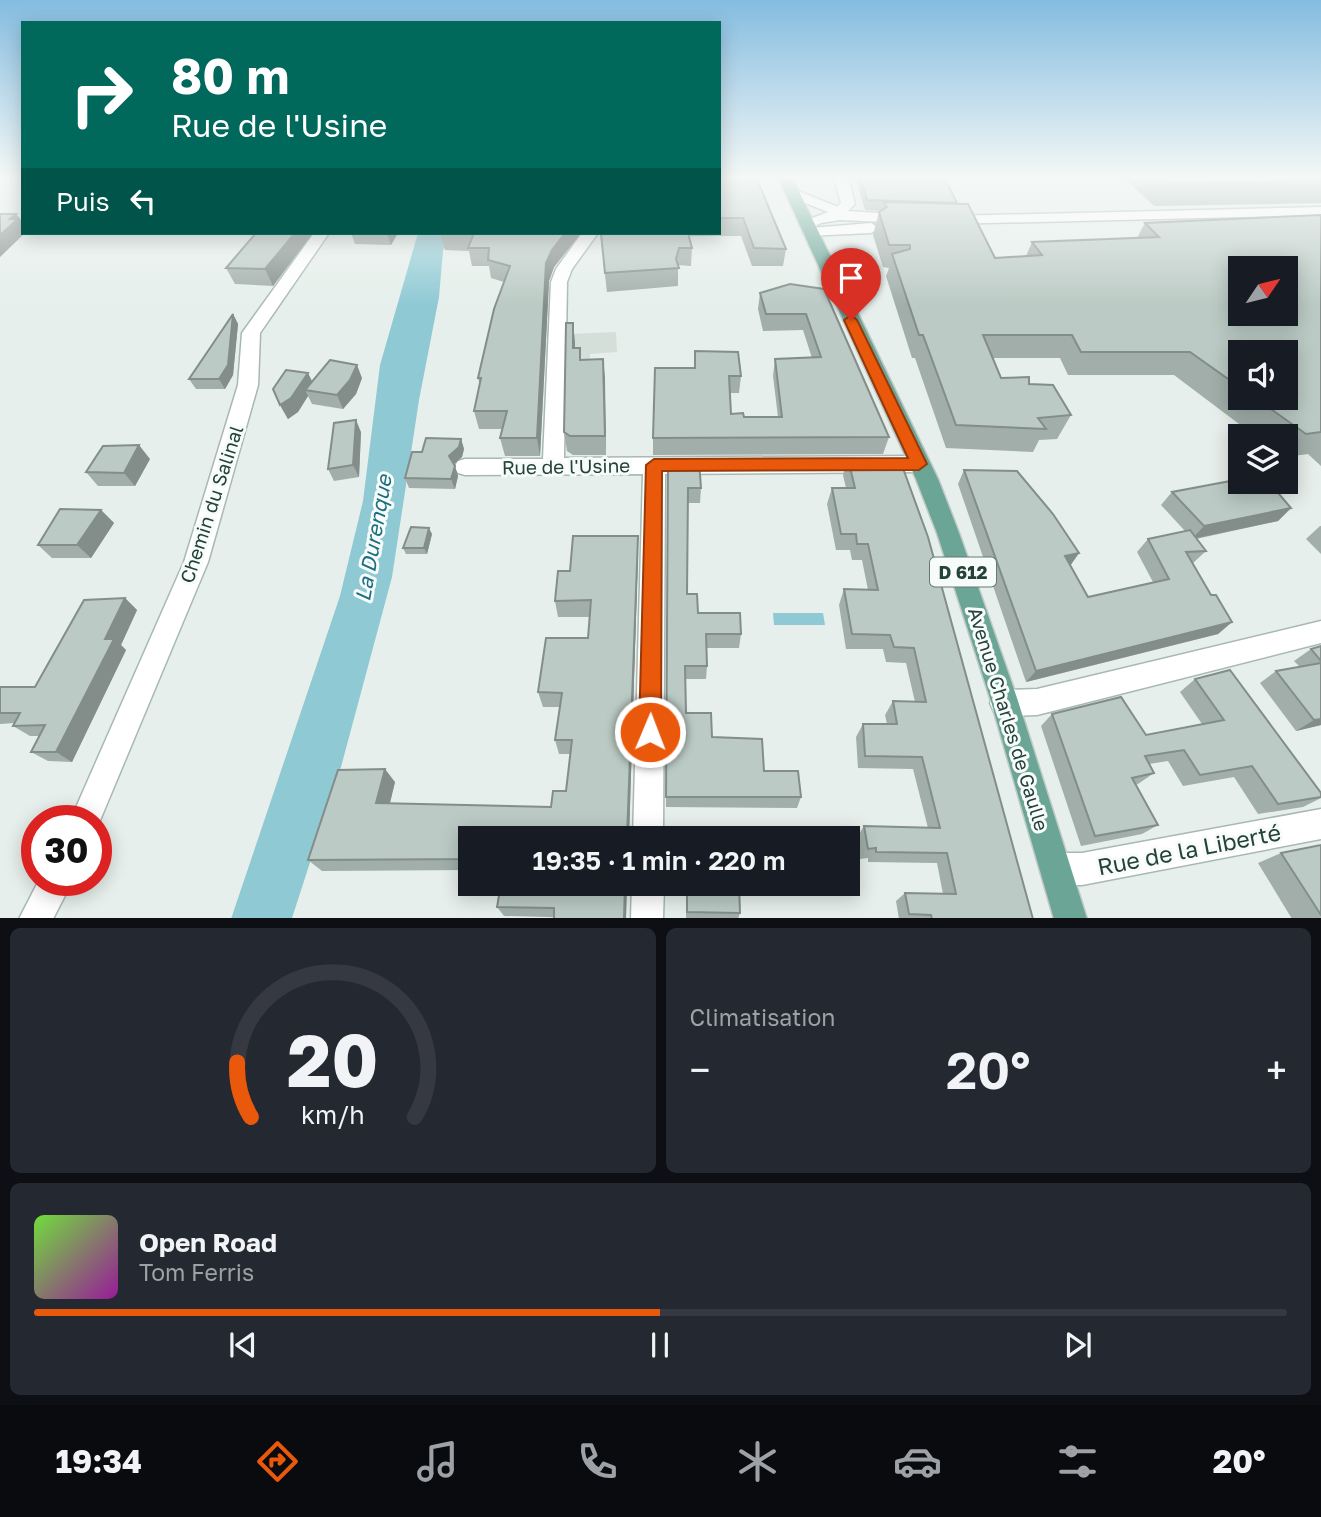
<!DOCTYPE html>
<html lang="fr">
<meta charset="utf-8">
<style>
body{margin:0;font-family:"Golos Text",sans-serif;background:#242831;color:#f1f3f6;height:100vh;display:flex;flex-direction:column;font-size:26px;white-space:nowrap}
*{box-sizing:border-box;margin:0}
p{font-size:23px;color:#9ea1a6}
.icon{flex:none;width:38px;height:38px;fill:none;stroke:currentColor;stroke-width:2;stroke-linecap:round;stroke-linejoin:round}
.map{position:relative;height:918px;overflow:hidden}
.details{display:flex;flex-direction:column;gap:10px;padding:10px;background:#0d0f14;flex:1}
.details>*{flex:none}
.banner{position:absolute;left:21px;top:21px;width:700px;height:214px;border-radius:0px;box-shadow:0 4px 18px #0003;background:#00695c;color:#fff;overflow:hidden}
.needle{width:46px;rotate:55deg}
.buttons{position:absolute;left:1228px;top:256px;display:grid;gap:14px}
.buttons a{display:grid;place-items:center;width:70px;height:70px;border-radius:0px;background:#171b24;box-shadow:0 4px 18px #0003;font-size:35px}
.speed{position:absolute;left:21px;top:805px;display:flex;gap:14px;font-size:35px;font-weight:700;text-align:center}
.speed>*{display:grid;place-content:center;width:91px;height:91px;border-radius:50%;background:#171b24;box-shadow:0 4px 18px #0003;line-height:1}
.speed .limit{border:10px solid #d22;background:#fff;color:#111}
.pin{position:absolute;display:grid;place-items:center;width:60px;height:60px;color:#fff;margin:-72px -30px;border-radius:50% 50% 50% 0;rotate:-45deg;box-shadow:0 0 7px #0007}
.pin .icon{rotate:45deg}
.me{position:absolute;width:77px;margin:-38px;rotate:1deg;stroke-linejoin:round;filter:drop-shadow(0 0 5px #0008)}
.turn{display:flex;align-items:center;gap:24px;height:147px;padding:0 35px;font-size:32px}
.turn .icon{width:91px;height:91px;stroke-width:2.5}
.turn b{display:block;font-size:49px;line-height:60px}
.then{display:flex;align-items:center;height:66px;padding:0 35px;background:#0003;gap:14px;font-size:26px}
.big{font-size:52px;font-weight:600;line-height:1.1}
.details .card{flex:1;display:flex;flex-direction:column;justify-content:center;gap:10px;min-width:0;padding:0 24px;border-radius:10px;background:#242831}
.details .dial{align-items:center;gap:0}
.dial svg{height:182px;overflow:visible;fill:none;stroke:#363941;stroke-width:7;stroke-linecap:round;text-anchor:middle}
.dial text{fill:#f1f3f6;stroke:none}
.song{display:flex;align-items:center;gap:21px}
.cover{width:84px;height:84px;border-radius:10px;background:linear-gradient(135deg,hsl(100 70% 55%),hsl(300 70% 35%))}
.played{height:7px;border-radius:4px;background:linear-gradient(90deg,#ea580c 50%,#363941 50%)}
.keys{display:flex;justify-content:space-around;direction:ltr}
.heat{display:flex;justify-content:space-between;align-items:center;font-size:38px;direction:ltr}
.details .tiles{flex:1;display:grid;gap:10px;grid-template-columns:1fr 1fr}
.card:last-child{grid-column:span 2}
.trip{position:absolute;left:458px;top:826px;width:402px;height:70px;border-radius:0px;background:#171b24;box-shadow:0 4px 18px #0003;font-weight:600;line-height:70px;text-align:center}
.tabs{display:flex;height:112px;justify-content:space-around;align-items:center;background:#090b0e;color:#9ea1a6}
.tabs .icon{width:49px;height:49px}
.tabs .active{color:#ea580c}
.tabs b{font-size:32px;color:#f1f3f6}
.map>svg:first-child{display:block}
</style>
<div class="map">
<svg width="1321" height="919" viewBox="0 0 1321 919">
<rect width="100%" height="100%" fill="#e6efeb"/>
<polygon fill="#d4dfda" points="616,332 617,352 590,354 590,370 569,371 569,334"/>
<g fill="#8ec9d4">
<polygon points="418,233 450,233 443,251 439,297 419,400 392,577 341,767 292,918 231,919 340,596 363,501 380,365"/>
<polygon points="773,613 823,613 825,625 774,625"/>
</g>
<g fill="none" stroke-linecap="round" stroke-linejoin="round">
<defs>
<g id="minor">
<polygon points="834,177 848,177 855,204 840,219 835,220 828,216 841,203"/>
<polygon points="314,233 329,233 260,333 258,385 208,562 96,830 96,821 70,821 184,562 238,385 242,333"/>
<polygon points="582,233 598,233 572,269 567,282 564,458 919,456 926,458 930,464 926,470 919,472 665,474 663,838 633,838 643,474 465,475 458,473 454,467 458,461 465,459 543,459 551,282 556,269"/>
<polygon points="1321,621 1321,643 1037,715 1004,716 994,712 990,703 994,694 1004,690 1037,689"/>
<polygon points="1321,809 1321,839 1082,885 1056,885 1045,880 1040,869 1045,858 1056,853 1082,853"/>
<polygon points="39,880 73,880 53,919 19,919"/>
<polygon points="632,884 664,884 663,919 631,919"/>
</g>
<g id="tertiary">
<polygon points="793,189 848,211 906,215 913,219 906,223 840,220 821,223 811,228 871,223 879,228 871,233 806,236 803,233 807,229 800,225 802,222 828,212 788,196 786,193"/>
<polygon points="1321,207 1321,215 949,224 942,220 949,216"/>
</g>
<polygon id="primary" points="778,177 792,177 938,479 959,533 1017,698 1087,919 1054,919 990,698 937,533 916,479"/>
</defs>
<use href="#minor" stroke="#a8b8b2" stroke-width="3"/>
<use href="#tertiary" stroke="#a8b8b2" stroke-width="3"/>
<use href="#primary" stroke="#c2cac8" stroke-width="3"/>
<use href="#minor" fill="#fff" fill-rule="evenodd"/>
<use href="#tertiary" fill="#fff" fill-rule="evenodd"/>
<use href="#primary" fill="#6aa596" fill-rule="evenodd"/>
</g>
<g fill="#a1aea9" fill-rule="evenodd">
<polygon points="719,177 786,249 783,266 752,266 741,236 689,236 692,248 691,266 678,265 678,286 607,292 600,233 719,233"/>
<path d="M855,177H944L957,204L995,258L1026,256L1032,242L1137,238L1145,223L1321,215V466L1308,454L1286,457V436H1255L1174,375H1068L1060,358H993L1001,378L1029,384L1071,415L1057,439L1039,440L1033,452L946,448L915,358H912L886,276L889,268L883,267L873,235L879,212L881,211L865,210ZM1241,352L1286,397H1241Z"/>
<polygon points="1123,177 1321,177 1321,203 1154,206"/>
<polygon points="256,233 313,233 273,286 235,284 226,268"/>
<polygon points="351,233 398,233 391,245 355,244"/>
<polygon points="440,233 581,233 554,267 549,281 540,456 505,456 500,438 502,429 479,429 474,411 480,385 478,378 504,282 491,278 489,266 472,266 469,251 445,250"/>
<polygon points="790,284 889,437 883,454 653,455 653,438 694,368 695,351 741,376 739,393 730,393 731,414 744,417 778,417 773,376 775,359 812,358 803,330 763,331 758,309 760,293"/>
<polygon points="233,314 238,324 233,375 225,389 196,389 189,379"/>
<polygon points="575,342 575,348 580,348 581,360 603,359 606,455 573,455 567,451 564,432"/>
<polygon points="362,378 356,394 343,409 312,404 308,396 298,412 288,419 280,405 312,382"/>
<polygon points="361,432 359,477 334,481 328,469"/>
<polygon points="461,439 464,449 462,457 454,464 458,476 455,489 409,488 405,478 422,452"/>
<polygon points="150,459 135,486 98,486 86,472"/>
<polygon points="848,459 1033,919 899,919 896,901 905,893 943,894 937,863 868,862 868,858 860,859 857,837 864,826 928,828 913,769 858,768 856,737 863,724 887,724 885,715 893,701 915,702 906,663 886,662 883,649 846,649 839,605 844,589 868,590 862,560 852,560 850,550 836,550 827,504 832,488 846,488 843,475"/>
<polygon points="668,461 701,488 700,503 688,503 687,594 698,613 741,634 739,648 706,648 707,666 706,679 685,679 686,713 712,737 764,771 801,797 797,808 666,807"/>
<polygon points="964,470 1079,553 1070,566 1088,597 1153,582 1137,552 1148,539 1185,531 1161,505 1172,492 1291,508 1278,521 1196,539 1206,551 1192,564 1211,595 1232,622 1218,634 1026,682 958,484"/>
<polygon points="101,510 114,523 91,558 52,558 38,545"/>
<polygon points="1320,526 1321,526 1321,554 1306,539"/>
<polygon points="432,534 427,554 406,554 403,548"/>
<polygon points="638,553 629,838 471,838 471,870 322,871 308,860 395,782 390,803 551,807 566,791 571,754 559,754 555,740 560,707 543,707 538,692 588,638 590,617 558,617 555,601 570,571"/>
<polygon points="125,598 137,610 121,645 126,650 72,762 48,761 31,752 39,736 30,736 13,726 15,723 0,724 0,687 35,687"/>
<polygon points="1321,646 1321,725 1296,731 1260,683 1276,671 1300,667 1294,661 1311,649"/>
<polygon points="1195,679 1321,793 1321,798 1303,807 1258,814 1234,777 1183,786 1168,761 1149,764 1154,773 1138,784 1136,785 1158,825 1142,834 1081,846 1041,726 1052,714 1146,735 1202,724 1180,692"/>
<polygon points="1321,845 1321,919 1292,919 1258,863 1281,853"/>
<polygon points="501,884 627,884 626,919 504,916 497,907"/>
<polygon points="686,884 739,884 740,913 738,919 686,919"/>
</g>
<g fill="#838d89">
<polygon points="16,214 23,222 23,233 25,233 0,257 0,235 10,219"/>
<polygon points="295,233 313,233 273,286 265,269"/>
<polygon points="387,233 398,233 391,245"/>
<polygon points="565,233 581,233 554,267 549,281 540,456 537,438 546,263 552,250"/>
<polygon points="233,314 238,324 233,375 225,389 219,379"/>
<polygon points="573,323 575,342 575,368 573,348"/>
<polygon points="603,359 605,378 606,455 605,436"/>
<polygon points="357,365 362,378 356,394 343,409 337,395"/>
<polygon points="308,373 315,387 305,390 308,396 298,412 288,419 280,405"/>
<polygon points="356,420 361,432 359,477 353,465"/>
<polygon points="461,439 464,449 462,457 452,466 449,456"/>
<polygon points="139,445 150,459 135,486 124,473"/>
<polygon points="455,466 458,476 455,489 451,479"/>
<polygon points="1291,508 1278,521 1192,539 1204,526"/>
<polygon points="101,510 114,523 91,558 77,545"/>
<polygon points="429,528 432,534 427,554 424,548"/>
<polygon points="638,536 638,553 629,838 627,838"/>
<polygon points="1079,553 1070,566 1065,556"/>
<polygon points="125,598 137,610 121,645 126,650 72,762 56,752 105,639"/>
<polygon points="1232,622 1218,634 1026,682 1036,671"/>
<polygon points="1321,719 1321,725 1296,731 1314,720"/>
<polygon points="385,769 395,782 387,815 376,803"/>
<polygon points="625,884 627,884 626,919 624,919"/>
</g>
<g fill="#bbcac4" stroke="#838d89" stroke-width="2" fill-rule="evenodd">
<polygon points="719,177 756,177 786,249 754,248 743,218 719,218"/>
<polygon points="860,177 944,177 957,203 867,200"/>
<polygon points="1159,177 1321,177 1321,181 1166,184"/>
<path d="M883,202L968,204L995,258L1042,255L1032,242L1159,237L1145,223L1321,215V432L1306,434L1254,397H1286V352H1241V388L1190,352H1081L1072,335H983L1001,378L1029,377V384L1053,385L1071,415L1038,418L1046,429L956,425L923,335H919L892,254L910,249V245H889L879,212L887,207ZM1241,268H1286V313H1241Z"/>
<polygon points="0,214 16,214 10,219 18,219 0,235"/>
<polygon points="256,233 295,233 265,269 226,268"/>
<polygon points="443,233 565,233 552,250 546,263 537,438 500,438 507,411 474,411 481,378 478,378 494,309 510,266 488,260 489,248 468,248 474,233"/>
<polygon points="601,233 688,233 692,248 679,248 676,259 679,268 605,273"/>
<polygon points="790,284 824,289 889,437 653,438 655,368 695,368 695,351 738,352 741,376 729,376 731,414 743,413 744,417 782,417 775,359 821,357 806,314 766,314 760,293"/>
<polygon points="233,314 228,365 219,379 189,379"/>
<polygon points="566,323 573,323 573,348 580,348 580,360 603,359 605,436 570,436 564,432"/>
<polygon points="330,360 357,365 350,380 337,395 305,390"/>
<polygon points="286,370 308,373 291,398 280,405 273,389"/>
<polygon points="356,420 353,465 328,469 334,423"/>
<polygon points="426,438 461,439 459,447 449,456 455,466 451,479 405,478 412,452 422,452"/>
<polygon points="139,445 124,473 86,472 103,446"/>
<polygon points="848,459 900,460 928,537 1033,919 932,919 931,915 909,914 905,893 956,894 947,853 876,852 876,848 868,849 864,826 940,828 922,757 865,756 863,724 897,724 893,701 926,702 914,648 894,647 890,635 852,634 844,589 878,590 868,544 857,544 856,534 841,534 832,488 855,488"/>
<polygon points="668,461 699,461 701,488 688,488 687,594 697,594 698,613 740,613 741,634 706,634 707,666 685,666 686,713 711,713 712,737 762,739 764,771 798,771 801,797 666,797"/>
<polygon points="964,470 1017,471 1053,514 1079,553 1065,556 1088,597 1169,579 1148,539 1190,530 1206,551 1186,552 1211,595 1216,595 1232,622 1036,671"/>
<polygon points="1241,479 1241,481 1268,481 1291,508 1204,526 1172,492"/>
<polygon points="60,509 101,510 77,545 38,545"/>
<polygon points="411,527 429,528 424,548 403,548"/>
<polygon points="573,536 638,536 627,838 471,838 471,859 308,860 338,770 385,769 376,803 551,807 553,791 566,791 572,740 555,740 562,693 538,692 546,638 588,638 591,600 555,601 558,571 570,571"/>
<polygon points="125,598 105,639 114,639 56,752 31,752 45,725 13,726 20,713 0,713 0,687 35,687 84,600"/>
<polygon points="1321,646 1321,661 1311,649"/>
<polygon points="1321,663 1321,719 1314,720 1276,671"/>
<polygon points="1230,670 1321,793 1321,797 1278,804 1252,766 1200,775 1184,750 1145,756 1154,773 1132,778 1158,825 1095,836 1052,714 1121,697 1146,735 1224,720 1195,679"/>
<rect x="687" y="837" width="51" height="1"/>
<polygon points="1321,845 1321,915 1281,853"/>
<polygon points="501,884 625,884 624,919 554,919 554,908 497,907"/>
<polygon points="687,884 739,884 740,913 687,912"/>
</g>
<linearGradient id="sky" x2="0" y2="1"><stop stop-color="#84bce0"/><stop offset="0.58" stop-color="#f4f8f6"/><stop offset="1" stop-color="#f4f8f6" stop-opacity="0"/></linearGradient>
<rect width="1321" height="306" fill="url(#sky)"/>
<polygon fill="#ea580c" stroke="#983908" stroke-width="2" points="851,315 857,320 927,464 919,470 662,471 661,732 657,739 650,742 642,739 639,732 646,465 654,459 908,458 844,320"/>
<g text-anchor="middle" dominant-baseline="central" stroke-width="6" stroke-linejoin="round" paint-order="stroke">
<rect fill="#f7fbf9" stroke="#637a73" stroke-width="2" x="930" y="557.5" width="66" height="29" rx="5"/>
<g font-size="18" font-weight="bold" fill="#24423a">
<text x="963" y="572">D 612</text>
</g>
<g font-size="19" fill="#24423a" stroke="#f7fbf9">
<text transform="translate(566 466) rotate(-1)">Rue de l'Usine</text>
<text transform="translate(211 504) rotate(-72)">Chemin du Salinal</text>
<text transform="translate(1009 719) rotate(73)">Avenue Charles de Gaulle</text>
</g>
<g font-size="21" font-style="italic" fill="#1c6f80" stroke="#f7fbf9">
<text transform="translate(373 538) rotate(-80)">La Durenque</text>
</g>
<g font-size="23" fill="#24423a" stroke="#f7fbf9">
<text transform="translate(1189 849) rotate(-11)">Rue de la Liberté</text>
</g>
</g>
</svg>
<div class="buttons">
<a><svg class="needle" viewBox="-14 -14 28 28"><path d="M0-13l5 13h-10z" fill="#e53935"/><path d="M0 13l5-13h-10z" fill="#9ea1a6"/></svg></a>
<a><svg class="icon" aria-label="sound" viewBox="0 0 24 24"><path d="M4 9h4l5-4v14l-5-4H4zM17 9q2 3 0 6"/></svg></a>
<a><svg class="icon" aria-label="layers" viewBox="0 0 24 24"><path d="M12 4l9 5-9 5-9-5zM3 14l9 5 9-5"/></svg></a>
</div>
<div class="speed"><div class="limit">30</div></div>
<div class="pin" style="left:851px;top:320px;background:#d93025"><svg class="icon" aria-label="arrive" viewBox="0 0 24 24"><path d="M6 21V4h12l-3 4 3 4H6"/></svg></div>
<svg class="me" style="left:650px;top:732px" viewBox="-20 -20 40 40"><circle r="17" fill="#ea580c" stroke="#fff" stroke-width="3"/><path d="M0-11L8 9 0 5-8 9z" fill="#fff"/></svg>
<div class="trip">19:35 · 1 min · 220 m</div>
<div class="banner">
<div class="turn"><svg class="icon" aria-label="right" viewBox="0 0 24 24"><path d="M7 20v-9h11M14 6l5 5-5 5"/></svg><div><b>80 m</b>Rue de l'Usine</div></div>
<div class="then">Puis<svg class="icon" aria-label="left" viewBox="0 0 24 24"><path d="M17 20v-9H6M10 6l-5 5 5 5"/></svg></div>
</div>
</div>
<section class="details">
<div class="tiles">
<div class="card dial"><svg viewBox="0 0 100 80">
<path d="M14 69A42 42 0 1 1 86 69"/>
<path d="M14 69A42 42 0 0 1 8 45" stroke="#ea580c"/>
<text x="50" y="56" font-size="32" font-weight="700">20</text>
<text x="50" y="72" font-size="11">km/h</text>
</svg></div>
<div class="card"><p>Climatisation</p>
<div class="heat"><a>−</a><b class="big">20°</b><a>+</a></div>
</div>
<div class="card">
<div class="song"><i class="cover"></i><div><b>Open Road</b><p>Tom Ferris</p></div></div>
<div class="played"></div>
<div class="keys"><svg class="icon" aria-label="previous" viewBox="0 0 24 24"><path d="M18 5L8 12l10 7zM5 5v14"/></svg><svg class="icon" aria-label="pause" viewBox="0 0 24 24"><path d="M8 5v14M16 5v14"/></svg><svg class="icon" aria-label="next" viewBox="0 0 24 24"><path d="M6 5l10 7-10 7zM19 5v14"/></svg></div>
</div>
</div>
</section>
<nav class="tabs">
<b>19:34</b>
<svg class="icon active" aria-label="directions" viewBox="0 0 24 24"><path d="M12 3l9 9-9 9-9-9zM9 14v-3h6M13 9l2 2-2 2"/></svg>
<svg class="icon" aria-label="music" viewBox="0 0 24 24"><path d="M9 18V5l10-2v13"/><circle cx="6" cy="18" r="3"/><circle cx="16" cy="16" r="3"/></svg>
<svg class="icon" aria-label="phone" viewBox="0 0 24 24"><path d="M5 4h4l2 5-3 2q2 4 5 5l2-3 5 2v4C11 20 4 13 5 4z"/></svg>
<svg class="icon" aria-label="climate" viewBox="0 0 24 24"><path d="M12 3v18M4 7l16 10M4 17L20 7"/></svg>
<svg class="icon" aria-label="car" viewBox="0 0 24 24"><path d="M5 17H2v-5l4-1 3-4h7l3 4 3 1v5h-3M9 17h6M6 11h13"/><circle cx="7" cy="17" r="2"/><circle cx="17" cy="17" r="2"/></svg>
<svg class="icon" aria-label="filters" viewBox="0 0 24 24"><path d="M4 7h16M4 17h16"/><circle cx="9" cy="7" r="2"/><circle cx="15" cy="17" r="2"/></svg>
<b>20°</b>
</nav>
